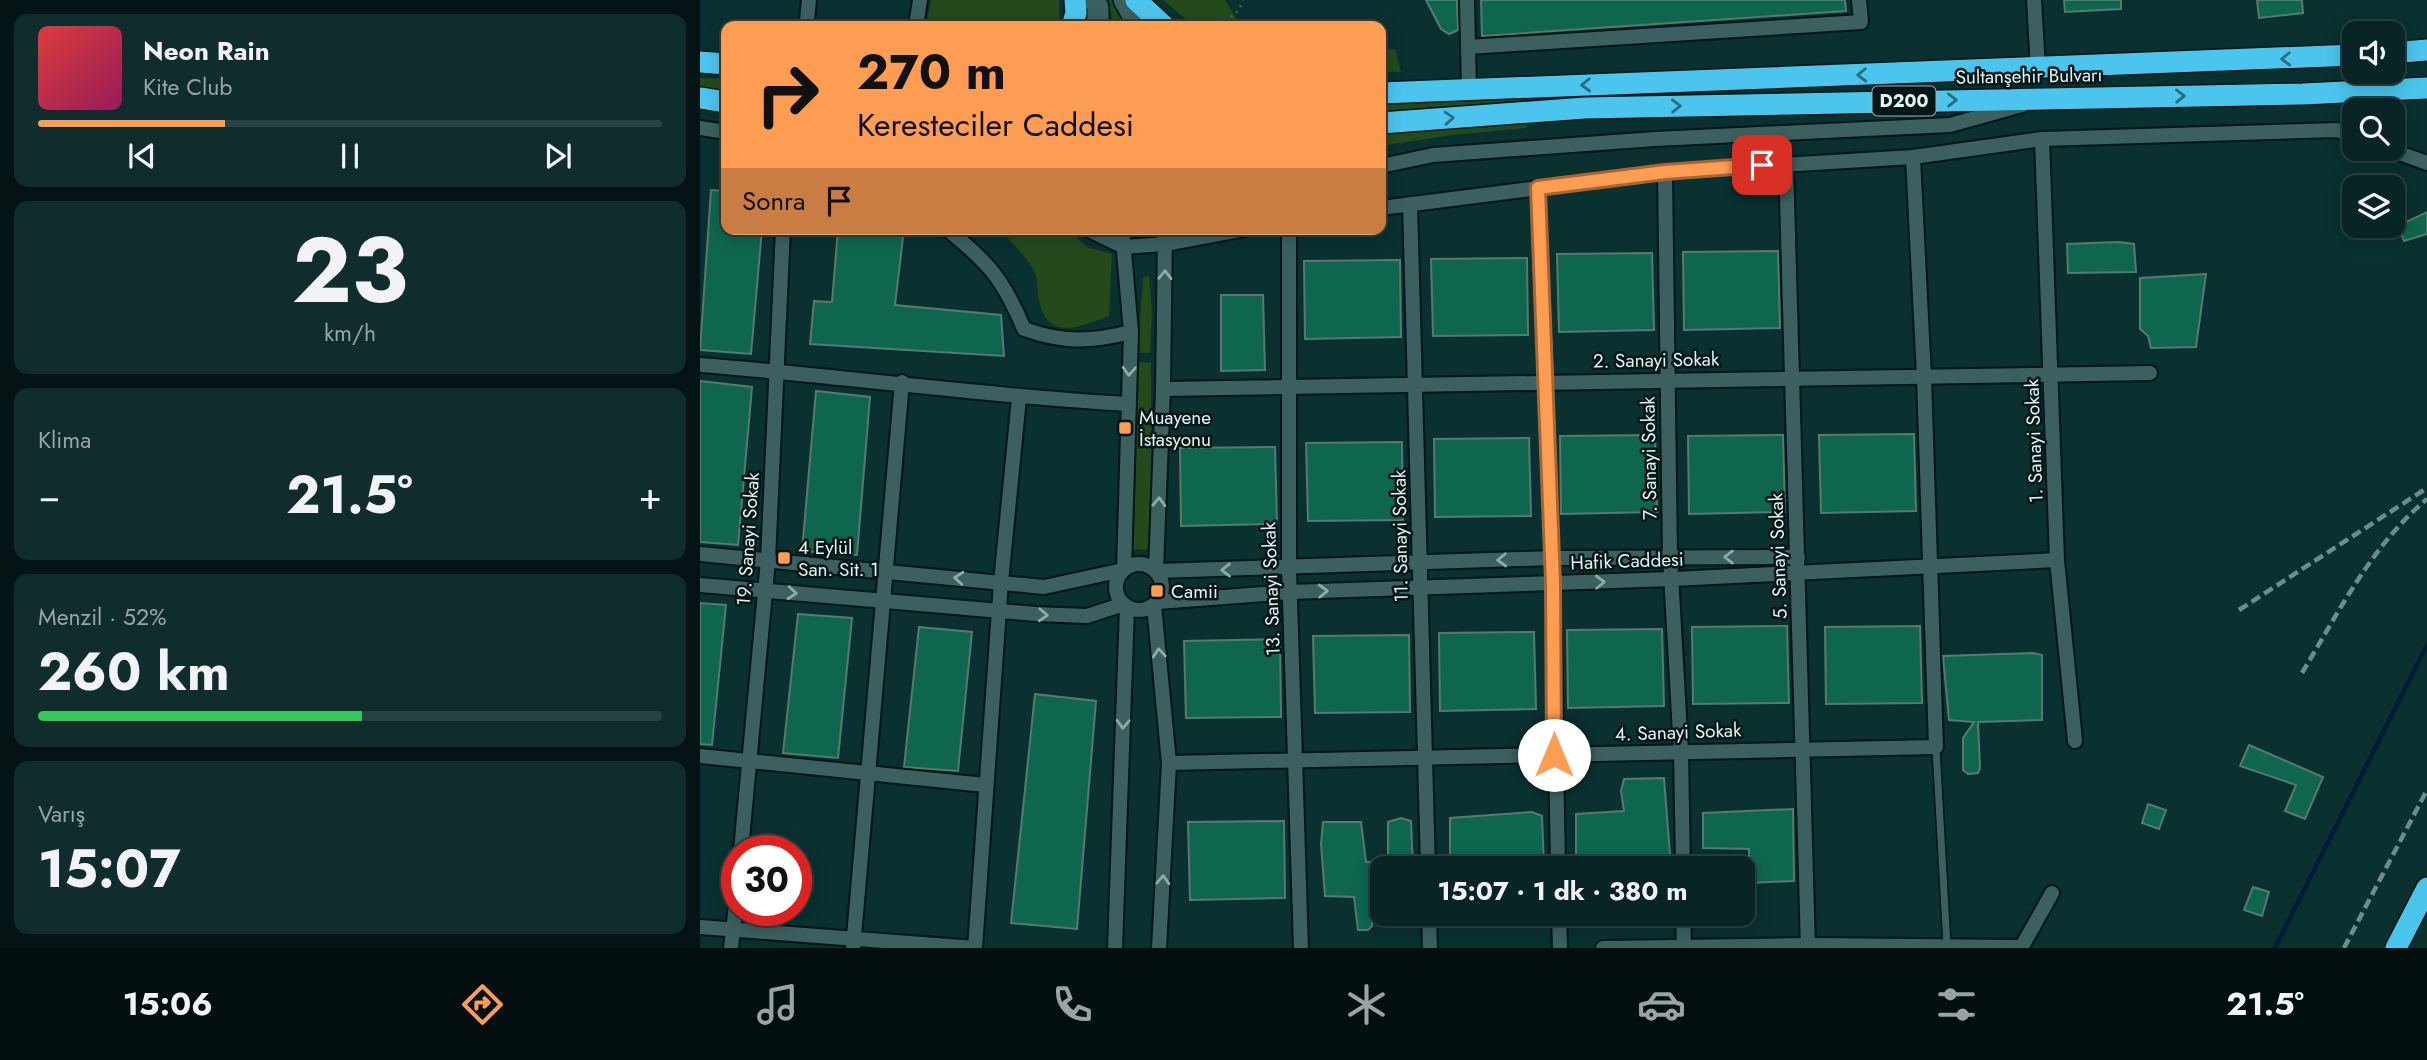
<!DOCTYPE html>
<html lang="tr">
<meta charset="utf-8">
<style>
body{margin:0;font-family:Jost,sans-serif;background:#112c2c;color:#f1f3f6;height:100vh;display:flex;flex-direction:column;font-size:26px;white-space:nowrap}
*{box-sizing:border-box;margin:0}
p{font-size:23px;color:#98a4a6}
.icon{flex:none;width:38px;height:38px;fill:none;stroke:currentColor;stroke-width:2;stroke-linecap:round;stroke-linejoin:round}
.map{position:relative;flex:1;overflow:hidden}
.drawer{display:flex;flex-direction:column;gap:14px;padding:14px;background:#041414;width:700px}
.drawer>*{flex:none}
.banner{position:absolute;left:21px;top:21px;width:665px;height:214px;border-radius:14px;box-shadow:0 4px 18px #0003,0 0 0 2px #294141;background:#fc9d53;color:#111;overflow:hidden}
.controls{position:absolute;left:1642px;top:21px;display:grid;gap:14px}
.controls a{display:grid;place-items:center;width:63px;height:63px;border-radius:14px;background:#082424;box-shadow:0 4px 18px #0003,0 0 0 2px #294141;font-size:35px}
.speed{position:absolute;left:21px;top:835px;display:flex;gap:14px;font-size:35px;font-weight:700;text-align:center}
.speed>*{display:grid;place-content:center;width:91px;height:91px;border-radius:50%;background:#082424;box-shadow:0 4px 18px #0003,0 0 0 2px #294141;line-height:1}
.speed .limit{border:10px solid #d22;background:#fff;color:#111}
.pin{position:absolute;display:grid;place-items:center;width:60px;height:60px;color:#fff;margin:-30px;border-radius:14px;box-shadow:0 4px 10px #0006}
.me{position:absolute;width:77px;margin:-38px;rotate:0deg;stroke-linejoin:round;filter:drop-shadow(0 0 5px #0008)}
.turn{display:flex;align-items:center;gap:24px;height:147px;padding:0 21px;font-size:32px}
.turn .icon{width:91px;height:91px;stroke-width:2.5}
.turn b{display:block;font-size:49px;line-height:60px}
.then{display:flex;align-items:center;height:66px;padding:0 21px;background:#0003;gap:14px;font-size:26px}
.big{font-size:52px;font-weight:700;line-height:1.1}
.drawer .widget{flex:1;display:flex;flex-direction:column;justify-content:center;gap:10px;min-width:0;padding:0 24px;border-radius:14px;background:#112c2c}
.drawer .dial{align-items:center;gap:0}
.dial b{font-size:91px;line-height:1}
.song{display:flex;align-items:center;gap:21px}
.cover{width:84px;height:84px;border-radius:10px;background:linear-gradient(135deg,hsl(0 70% 55%),hsl(330 70% 35%))}
.played{height:7px;border-radius:4px;background:linear-gradient(90deg,#fc9d53 30%,#294141 30%)}
.keys{display:flex;justify-content:space-around;direction:ltr}
.heat{display:flex;justify-content:space-between;align-items:center;font-size:38px;direction:ltr}
.charge{height:10px;border-radius:5px;background:linear-gradient(90deg,#34c759 52%,#294141 0)}
.trip{position:absolute;left:670px;top:856px;width:385px;height:70px;border-radius:14px;background:#082424;box-shadow:0 4px 18px #0003,0 0 0 2px #294141;font-weight:700;line-height:70px;text-align:center}
.tabs{display:flex;height:112px;justify-content:space-around;align-items:center;background:#030e0e;color:#98a4a6}
.tabs .icon{width:49px;height:49px}
.tabs .active{color:#fc9d53}
.tabs b{font-size:32px;color:#f1f3f6}
main{display:flex;flex:1;min-height:0}
.map>svg:first-child{display:block}
</style>
<main>
<section class="drawer">
<div class="widget">
<div class="song"><i class="cover"></i><div><b>Neon Rain</b><p>Kite Club</p></div></div>
<div class="played"></div>
<div class="keys"><svg class="icon" aria-label="previous" viewBox="0 0 24 24"><path d="M18 5L8 12l10 7zM5 5v14"/></svg><svg class="icon" aria-label="pause" viewBox="0 0 24 24"><path d="M8 5v14M16 5v14"/></svg><svg class="icon" aria-label="next" viewBox="0 0 24 24"><path d="M6 5l10 7-10 7zM19 5v14"/></svg></div>
</div>
<div class="widget dial"><b>23</b><p>km/h</p></div>
<div class="widget"><p>Klima</p>
<div class="heat"><a>−</a><b class="big">21.5°</b><a>+</a></div>
</div>
<div class="widget"><p>Menzil · 52%</p><b class="big">260 km</b><div class="charge"></div></div>
<div class="widget"><p>Varış</p><b class="big">15:07</b></div>
</section>
<div class="map">
<svg width="1727" height="948" viewBox="0 0 1727 948">
<rect width="100%" height="100%" fill="#0a3030"/>
<g fill="#244a1c">
<polygon points="231,0 359,0 360,26 226,26"/>
<polygon points="409,0 417,0 432,26 413,26"/>
<polygon points="463,0 525,0 541,26 494,26"/>
<polygon points="695,49 701,72 681,72 681,50"/>
<polygon points="0,78 26,79 26,91 0,88"/>
<polygon points="923,88 925,97 799,102 681,114 681,98"/>
<polygon points="827,119 827,128 752,135 681,146 681,132"/>
<path d="M300,229H361L369,231L387,247L412,254L409,316C376,328 345,343 338,294C337,288 338,279 335,273C328,257 311,243 300,229Z"/>
<polygon points="449,275 452,312 450,353 438,353 443,278"/>
<polygon points="437,362 451,363 452,546 446,550 426,548"/>
</g>
<g fill="none" stroke-linecap="round" stroke-linejoin="round">
<polyline stroke="#001936" stroke-width="4.5" points="1575,948 1727,645"/>
</g>
<g fill="#0f664e" stroke="#59796c" stroke-width="2">
<polygon points="726,0 757,0 758,30 749,34 741,29"/>
<polygon points="781,0 1145,0 1146,11 782,36"/>
<polygon points="1364,0 1421,0 1421,9 1365,12"/>
<polygon points="1557,0 1602,0 1603,13 1559,18"/>
<polygon points="11,190 26,191 26,229 62,229 51,354 0,350"/>
<polygon points="1727,212 1727,234 1704,241 1698,226"/>
<polygon points="138,229 204,229 195,305 301,315 304,356 110,344 114,301 132,302"/>
<polygon points="1419,242 1434,244 1436,272 1368,273 1367,244"/>
<polygon points="1078,251 1080,328 984,330 983,252"/>
<polygon points="952,253 954,330 859,332 857,254"/>
<polygon points="827,258 828,335 733,336 731,259"/>
<polygon points="700,260 701,337 605,339 604,261"/>
<polygon points="1506,274 1496,347 1451,348 1448,336 1440,329 1440,278"/>
<polygon points="521,295 563,295 565,370 521,371"/>
<polygon points="0,381 52,387 38,545 0,542"/>
<polygon points="116,391 170,397 157,555 102,551"/>
<polygon points="1214,434 1216,511 1121,513 1119,435"/>
<polygon points="955,435 957,512 861,514 860,436"/>
<polygon points="1083,435 1085,512 989,514 988,436"/>
<polygon points="829,438 831,516 735,517 734,439"/>
<polygon points="702,442 703,520 608,521 606,443"/>
<polygon points="575,447 577,524 481,526 480,448"/>
<polygon points="0,603 26,605 12,745 0,744"/>
<polygon points="98,614 152,618 138,758 83,753"/>
<polygon points="1087,626 1089,703 993,704 992,627"/>
<polygon points="1220,626 1222,703 1126,704 1125,627"/>
<polygon points="219,627 272,632 258,771 204,767"/>
<polygon points="962,629 964,706 868,708 867,630"/>
<polygon points="834,632 836,709 740,711 739,633"/>
<polygon points="709,635 710,712 615,713 613,636"/>
<polygon points="580,639 581,717 486,718 484,641"/>
<polygon points="1333,653 1342,655 1342,720 1278,722 1280,768 1278,773 1268,774 1263,770 1263,738 1274,722 1249,720 1243,656"/>
<polygon points="335,694 396,701 377,929 311,923"/>
<polygon points="1549,745 1623,777 1605,819 1585,811 1596,785 1540,766"/>
<polygon points="964,778 971,868 876,868 876,814 924,811 921,791 924,779"/>
<polygon points="1448,804 1466,810 1459,829 1442,823"/>
<polygon points="1093,809 1094,881 1049,883 1049,849 1003,848 1003,813"/>
<polygon points="832,812 842,816 844,868 750,868 750,818"/>
<polygon points="701,818 711,821 713,868 688,868 688,822"/>
<polygon points="584,821 585,898 490,900 488,822"/>
<polygon points="623,822 661,822 666,862 682,861 682,895 671,895 672,926 668,930 658,930 654,897 625,896 621,844"/>
<polygon points="1553,887 1569,892 1562,916 1544,910"/>
<polygon points="878,914 941,914 920,925 880,925"/>
</g>
<g fill="none" stroke-linecap="round" stroke-linejoin="round">
<defs>
<polyline id="lane" points="1236,748 1247,946"/>
<g id="street">
<polyline points="767,0 769,90"/>
<polyline points="1334,0 1338,68"/>
<polyline points="109,26 107,20 109,0"/>
<polyline points="216,26 220,0"/>
<polyline points="768,47 1161,22 1159,0"/>
<polyline points="0,128 26,132"/>
<polyline points="1342,139 1357,560 1375,741"/>
<polyline points="1688,149 1727,163"/>
<polyline points="1086,163 1108,948"/>
<polyline points="681,166 733,155 955,139 1250,125 1322,105"/>
<polyline points="965,172 970,557 981,751 983,868"/>
<polyline points="838,188 853,583 858,868"/>
<polyline points="710,204 728,868"/>
<polyline points="681,208 965,172 1213,157 1342,139 1637,130 1654,136"/>
<path d="M247,229C289,263 303,279 324,329C363,343 391,342 431,332"/>
<polyline points="387,229 424,247 465,244 545,229"/>
<polyline points="422,229 431,332 424,569"/>
<polyline points="589,229 589,569 601,948"/>
<path d="M0,365C143,376 284,396 427,404"/>
<polyline points="463,389 1450,373"/>
<polyline points="0,554 344,587 423,570"/>
<circle cx="439" cy="587" r="23"/>
<polyline points="456,570 463,389 465,229"/>
<polyline points="457,571 851,558 1098,557"/>
<polyline points="0,585 336,614 387,616 424,604"/>
<polyline points="458,602 590,592 973,579 1357,560"/>
<polyline points="454,605 469,763 459,948"/>
<polyline points="0,756 285,785"/>
<polyline points="469,763 1236,747 1224,377 1213,157"/>
<polyline points="41,850 68,560 83,229"/>
<polyline points="729,914 730,948"/>
<polyline points="859,914 860,948"/>
<polyline points="983,914 984,948"/>
<polyline points="0,927 275,948"/>
<polyline points="31,948 37,896"/>
<polyline points="153,948 202,382"/>
<polyline points="275,948 301,582 319,398"/>
<polyline points="415,948 427,607"/>
<polyline points="903,948 1108,945 1321,947"/>
<polyline points="1321,948 1352,893"/>
</g>
<g id="secondary">
<polyline points="394,0 398,7 398,26"/>
<polyline points="424,0 439,26"/>
</g>
<g id="highway">
<polyline points="436,0 464,26"/>
<polyline points="372,26 376,13 375,0"/>
<polyline points="1692,53 1727,50"/>
<polyline points="0,62 26,64"/>
<polyline points="681,93 1654,55"/>
<polyline points="0,98 26,102"/>
<polyline points="681,123 885,108 1603,94 1727,88"/>
<polyline points="1696,948 1727,888"/>
</g>
</defs>
<use href="#lane" stroke="#001617" stroke-width="10"/>
<use href="#street" stroke="#001617" stroke-width="18"/>
<use href="#secondary" stroke="#001617" stroke-width="24"/>
<use href="#highway" stroke="#001617" stroke-width="24"/>
<polyline stroke="#4b6b6b" stroke-width="2.5" stroke-dasharray="2 5" stroke-linecap="butt" points="520,26 539,10 543,0"/>
<use href="#lane" stroke="#3c6060" stroke-width="7"/>
<use href="#street" stroke="#3c6060" stroke-width="14"/>
<use href="#secondary" stroke="#3c6060" stroke-width="21"/>
<use href="#highway" stroke="#4bc5ed" stroke-width="21"/>
<g stroke="#6e8c8c" stroke-width="4.5" stroke-dasharray="10 5" stroke-linecap="butt">
<polyline points="1539,610 1727,488"/>
<path d="M1602,673C1638,613 1672,545 1727,499"/>
<polyline points="1644,948 1727,790"/>
</g>
</g>
<defs><path id="oneway-chevron" d="M-2-3.5L2.5 0L-2 3.5" fill="none" stroke-width="1.6" stroke-linecap="round" stroke-linejoin="round" transform="scale(1.75)"/></defs>
<g stroke="#286d81">
<use href="#oneway-chevron" transform="translate(1586 59) rotate(178)"/>
<use href="#oneway-chevron" transform="translate(1162 75) rotate(178)"/>
<use href="#oneway-chevron" transform="translate(886 85) rotate(178)"/>
<use href="#oneway-chevron" transform="translate(1480 96) rotate(-1)"/>
<use href="#oneway-chevron" transform="translate(1252 100) rotate(-1)"/>
<use href="#oneway-chevron" transform="translate(976 106) rotate(-1)"/>
<use href="#oneway-chevron" transform="translate(749 118) rotate(-4)"/>
</g>
<g stroke="#8eaaaa">
<use href="#oneway-chevron" transform="translate(465 275) rotate(-89)"/>
<use href="#oneway-chevron" transform="translate(429 371) rotate(93)"/>
<use href="#oneway-chevron" transform="translate(459 502) rotate(-88)"/>
<use href="#oneway-chevron" transform="translate(1029 557) rotate(180)"/>
<use href="#oneway-chevron" transform="translate(802 560) rotate(178)"/>
<use href="#oneway-chevron" transform="translate(526 570) rotate(179)"/>
<use href="#oneway-chevron" transform="translate(259 578) rotate(-175)"/>
<use href="#oneway-chevron" transform="translate(900 582) rotate(-2)"/>
<use href="#oneway-chevron" transform="translate(623 591) rotate(-2)"/>
<use href="#oneway-chevron" transform="translate(92 593) rotate(5)"/>
<use href="#oneway-chevron" transform="translate(343 615) rotate(3)"/>
<use href="#oneway-chevron" transform="translate(459 653) rotate(-95)"/>
<use href="#oneway-chevron" transform="translate(423 724) rotate(92)"/>
<use href="#oneway-chevron" transform="translate(463 880) rotate(-87)"/>
</g>
<g fill="none" stroke-linecap="round" stroke-linejoin="round">
<defs>
<polyline id="route" points="854,755 853,583 838,188 965,172 1062,165"/>
</defs>
<use href="#route" stroke="#a46636" stroke-width="18"/>
<use href="#route" stroke="#fc9d53" stroke-width="12"/>
</g>
<g fill="#fc9d53" stroke="#061515" stroke-width="2.5">
<rect x="418" y="421" width="14" height="14" rx="3.5"/>
<rect x="77" y="551" width="14" height="14" rx="3.5"/>
<rect x="450" y="584" width="14" height="14" rx="3.5"/>
</g>
<g text-anchor="middle" dominant-baseline="central" stroke-width="5" stroke-linejoin="round" paint-order="stroke">
<rect fill="#061515" stroke="#9fb1b1" stroke-width="2" x="1172.5" y="86.5" width="63" height="29" rx="5"/>
<g font-size="18" font-weight="bold" fill="#e0f4f4">
<text x="1204" y="101">D200</text>
</g>
<g font-size="19" fill="#e0f4f4" stroke="#061515">
<text transform="translate(1329 76) rotate(-1)">Sultanşehir Bulvarı</text>
<text transform="translate(956 360) rotate(-1)">2. Sanayi Sokak</text>
<text transform="translate(1334 441) rotate(-92)">1. Sanayi Sokak</text>
<text transform="translate(949 458) rotate(-91)">7. Sanayi Sokak</text>
<text transform="translate(700 536) rotate(-91)">11. Sanayi Sokak</text>
<text transform="translate(48 539) rotate(-86)">19. Sanayi Sokak</text>
<text transform="translate(1078 556) rotate(-92)">5. Sanayi Sokak</text>
<text transform="translate(927 561) rotate(-2)">Hafik Caddesi</text>
<text transform="translate(571 589) rotate(-92)">13. Sanayi Sokak</text>
<text transform="translate(978 732) rotate(-2)">4. Sanayi Sokak</text>
</g>
<g font-size="19" fill="#e0f4f4" stroke="#061515" text-anchor="start">
<text x="439" y="417">Muayene<tspan x="439" dy="22">İstasyonu</tspan></text>
<text x="98" y="547">4 Eylül<tspan x="98" dy="22">San. Sit. 1</tspan></text>
<text x="471" y="591">Camii</text>
</g>
</g>
</svg>
<div class="controls">
<a><svg class="icon" aria-label="sound" viewBox="0 0 24 24"><path d="M4 9h4l5-4v14l-5-4H4zM17 9q2 3 0 6"/></svg></a>
<a><svg class="icon" aria-label="search" viewBox="0 0 24 24"><circle cx="10" cy="10" r="6"/><path d="M15 15l6 6"/></svg></a>
<a><svg class="icon" aria-label="layers" viewBox="0 0 24 24"><path d="M12 4l9 5-9 5-9-5zM3 14l9 5 9-5"/></svg></a>
</div>
<div class="speed"><div class="limit">30</div></div>
<div class="pin" style="left:1062px;top:165px;background:#d93025"><svg class="icon" aria-label="arrive" viewBox="0 0 24 24"><path d="M6 21V4h12l-3 4 3 4H6"/></svg></div>
<svg class="me" style="left:854px;top:755px" viewBox="-20 -20 40 40"><circle r="19" fill="#fff"/><path d="M0-13L10 11 0 6-10 11z" fill="#fc9d53"/></svg>
<div class="trip">15:07 · 1 dk · 380 m</div>
<div class="banner">
<div class="turn"><svg class="icon" aria-label="right" viewBox="0 0 24 24"><path d="M7 20v-9h11M14 6l5 5-5 5"/></svg><div><b>270 m</b>Keresteciler Caddesi</div></div>
<div class="then">Sonra<svg class="icon" aria-label="arrive" viewBox="0 0 24 24"><path d="M6 21V4h12l-3 4 3 4H6"/></svg></div>
</div>
</div>
</main>
<nav class="tabs">
<b>15:06</b>
<svg class="icon active" aria-label="directions" viewBox="0 0 24 24"><path d="M12 3l9 9-9 9-9-9zM9 14v-3h6M13 9l2 2-2 2"/></svg>
<svg class="icon" aria-label="music" viewBox="0 0 24 24"><path d="M9 18V5l10-2v13"/><circle cx="6" cy="18" r="3"/><circle cx="16" cy="16" r="3"/></svg>
<svg class="icon" aria-label="phone" viewBox="0 0 24 24"><path d="M5 4h4l2 5-3 2q2 4 5 5l2-3 5 2v4C11 20 4 13 5 4z"/></svg>
<svg class="icon" aria-label="climate" viewBox="0 0 24 24"><path d="M12 3v18M4 7l16 10M4 17L20 7"/></svg>
<svg class="icon" aria-label="car" viewBox="0 0 24 24"><path d="M5 17H2v-5l4-1 3-4h7l3 4 3 1v5h-3M9 17h6M6 11h13"/><circle cx="7" cy="17" r="2"/><circle cx="17" cy="17" r="2"/></svg>
<svg class="icon" aria-label="filters" viewBox="0 0 24 24"><path d="M4 7h16M4 17h16"/><circle cx="9" cy="7" r="2"/><circle cx="15" cy="17" r="2"/></svg>
<b>21.5°</b>
</nav>
